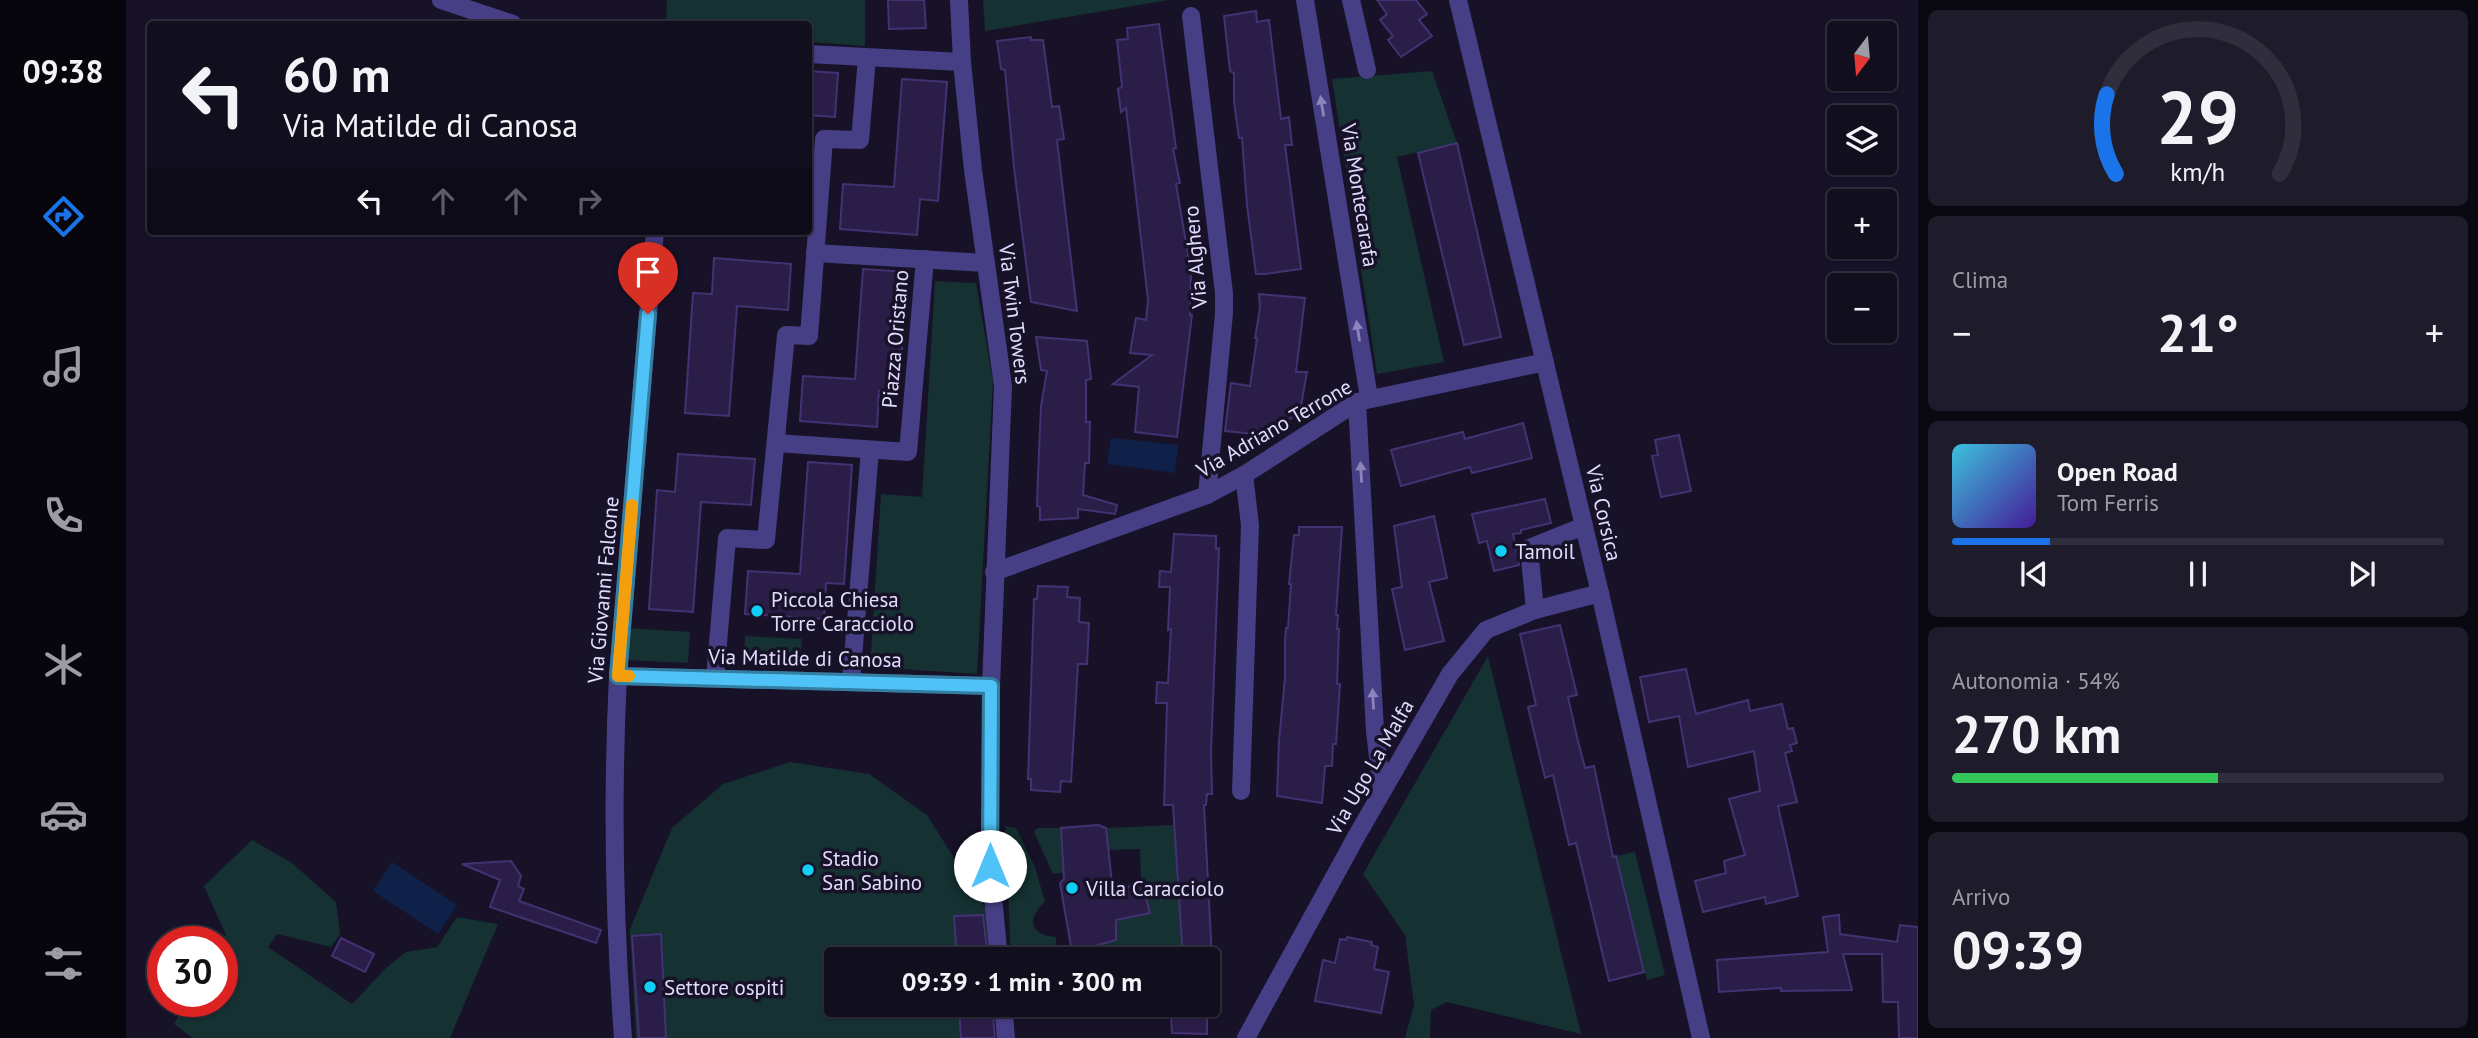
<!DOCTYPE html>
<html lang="it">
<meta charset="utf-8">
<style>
body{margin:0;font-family:"PT Sans",sans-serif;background:#1e1c2b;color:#f1f3f6;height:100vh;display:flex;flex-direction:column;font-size:26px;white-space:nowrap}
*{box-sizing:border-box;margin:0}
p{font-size:23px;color:#9c9ca4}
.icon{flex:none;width:38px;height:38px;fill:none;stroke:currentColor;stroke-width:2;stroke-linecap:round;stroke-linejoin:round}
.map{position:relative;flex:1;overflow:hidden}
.details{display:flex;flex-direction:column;gap:10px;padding:10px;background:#090810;width:560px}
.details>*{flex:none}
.top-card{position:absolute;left:21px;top:21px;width:665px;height:214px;border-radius:7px;box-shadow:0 2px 5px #0004,0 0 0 2px #302e3c;background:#110e1e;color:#f1f3f6;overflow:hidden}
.needle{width:46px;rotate:196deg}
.buttons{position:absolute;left:1701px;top:21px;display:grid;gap:14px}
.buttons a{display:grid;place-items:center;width:70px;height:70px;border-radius:7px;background:#110e1e;box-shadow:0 2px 5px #0004,0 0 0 2px #302e3c;font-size:35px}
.speed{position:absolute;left:21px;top:926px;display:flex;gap:14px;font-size:35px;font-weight:700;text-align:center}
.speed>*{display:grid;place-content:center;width:91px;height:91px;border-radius:50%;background:#110e1e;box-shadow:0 2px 5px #0004,0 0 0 2px #302e3c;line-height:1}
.speed .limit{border:10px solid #d22;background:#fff;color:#111}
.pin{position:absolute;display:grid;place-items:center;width:60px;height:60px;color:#fff;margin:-72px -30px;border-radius:50% 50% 50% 0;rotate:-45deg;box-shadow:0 0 7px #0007}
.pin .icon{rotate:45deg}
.me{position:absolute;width:77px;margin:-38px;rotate:0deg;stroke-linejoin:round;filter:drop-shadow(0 0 5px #0008)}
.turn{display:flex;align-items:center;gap:24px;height:147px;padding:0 21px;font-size:32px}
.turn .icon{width:91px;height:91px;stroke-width:2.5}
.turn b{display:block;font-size:49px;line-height:60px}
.lanes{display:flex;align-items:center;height:66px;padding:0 21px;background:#0003;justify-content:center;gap:35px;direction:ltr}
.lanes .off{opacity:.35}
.big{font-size:52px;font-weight:700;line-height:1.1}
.details .tile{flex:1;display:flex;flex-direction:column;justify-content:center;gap:10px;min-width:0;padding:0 24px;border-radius:10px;background:#1e1c2b}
.details .dial{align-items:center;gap:0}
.dial svg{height:182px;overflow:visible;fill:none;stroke:#302e3c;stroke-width:7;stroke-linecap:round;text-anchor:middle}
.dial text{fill:#f1f3f6;stroke:none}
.song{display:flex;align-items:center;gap:21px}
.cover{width:84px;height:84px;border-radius:10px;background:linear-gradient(135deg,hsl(190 70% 55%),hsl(260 70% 35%))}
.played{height:7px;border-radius:4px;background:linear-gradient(90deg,#1a73e8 20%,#302e3c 20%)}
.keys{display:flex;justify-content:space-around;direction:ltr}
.heat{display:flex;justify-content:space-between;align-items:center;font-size:38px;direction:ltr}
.charge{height:10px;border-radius:5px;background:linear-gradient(90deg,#34c759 54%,#302e3c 0)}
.trip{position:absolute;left:698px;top:947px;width:396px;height:70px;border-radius:7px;background:#110e1e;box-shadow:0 2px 5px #0004,0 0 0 2px #302e3c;font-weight:700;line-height:70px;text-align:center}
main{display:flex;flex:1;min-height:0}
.dock{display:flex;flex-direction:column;width:126px;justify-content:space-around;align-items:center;background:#07060c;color:#9c9ca4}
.dock .icon{width:49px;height:49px}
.dock .selected{color:#1a73e8}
.dock b{font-size:32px;color:#f1f3f6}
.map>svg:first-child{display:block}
</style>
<main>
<nav class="dock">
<b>09:38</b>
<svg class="icon selected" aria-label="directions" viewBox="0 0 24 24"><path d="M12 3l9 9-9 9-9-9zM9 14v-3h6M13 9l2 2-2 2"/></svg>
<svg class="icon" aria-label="music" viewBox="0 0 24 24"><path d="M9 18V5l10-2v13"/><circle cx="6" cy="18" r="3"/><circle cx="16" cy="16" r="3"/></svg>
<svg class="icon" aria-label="phone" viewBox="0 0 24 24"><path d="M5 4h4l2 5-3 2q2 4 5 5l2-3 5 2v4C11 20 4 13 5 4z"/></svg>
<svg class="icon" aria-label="climate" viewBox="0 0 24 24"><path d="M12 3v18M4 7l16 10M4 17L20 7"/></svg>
<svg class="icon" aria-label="car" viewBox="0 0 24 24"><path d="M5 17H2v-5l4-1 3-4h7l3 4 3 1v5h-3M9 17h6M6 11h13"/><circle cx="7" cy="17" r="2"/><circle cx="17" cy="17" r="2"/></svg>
<svg class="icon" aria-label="filters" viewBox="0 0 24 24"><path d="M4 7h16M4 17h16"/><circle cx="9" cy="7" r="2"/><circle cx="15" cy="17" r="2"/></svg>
</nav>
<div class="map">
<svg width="1792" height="1038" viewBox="0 0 1792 1038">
<rect width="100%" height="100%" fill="#171228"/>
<g fill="#153132">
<polygon points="541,0 739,0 739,46 683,42 682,24 540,24"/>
<polygon points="857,0 1043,0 859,31"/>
<polygon points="1306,71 1331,143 1271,157 1318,362 1251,374 1206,79"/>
<polygon points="809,281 850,283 867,381 851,674 744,667 755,494 796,497"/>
<polygon points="502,628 564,632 562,663 500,660"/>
<polygon points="619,636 676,639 674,666 618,663"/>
<polygon points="1362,656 1455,1034 1321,1002 1305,1010 1304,1038 1279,1038 1288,1005 1279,935 1237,874"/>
<polygon points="664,762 743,774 801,815 862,912 865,959 710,959 710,1004 867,1005 869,1038 510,1038 504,929 546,828 597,784"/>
<polygon points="1049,825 1057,959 978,959 973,944 990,920 1024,913 1015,880 1014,849 983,850 980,828"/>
<path d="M879,826L890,828L909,867L919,902C900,919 904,935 930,937V948L926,959H885Z"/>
<polygon points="911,828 935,828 937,873 927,874 908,832"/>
<polygon points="126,840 166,863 210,902 214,934 205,947 151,934 142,947 226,1004 260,968 280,952 311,947 331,917 372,924 324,1038 67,1038 48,1024 61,1001 96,1001 96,941 100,935 78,886"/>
<polygon points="1509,852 1539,975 1521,980 1490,856"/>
<polygon points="920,1005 1003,1006 1003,1018 928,1009 922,1008"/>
</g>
<g fill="#0f2149">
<polygon points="985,438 1052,445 1049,473 981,464"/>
<polygon points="266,862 331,905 312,934 247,891"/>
</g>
<g fill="#2a1e48" stroke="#433273" stroke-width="2">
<polygon points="762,0 798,0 800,28 763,29"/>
<polygon points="1251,0 1290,0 1301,14 1293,20 1306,36 1275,57 1262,40 1267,36 1254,20 1261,14"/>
<polygon points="1130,11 1131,22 1143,20 1155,119 1163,117 1166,145 1159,145 1175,269 1139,274 1130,274 1121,205 1116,138 1113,138 1108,102 1108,73 1104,71 1098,16"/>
<polygon points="1033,24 1050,148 1047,149 1054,183 1050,184 1065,272 1064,315 1066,315 1051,437 1009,432 1013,387 987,384 1026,355 1004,353 1010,318 1020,320 1022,300 1000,108 995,112 992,89 996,87 991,40 1002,39 1001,28"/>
<polygon points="905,37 905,40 917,40 926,107 933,106 938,139 931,140 951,311 905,302 888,168 879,70 875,69 871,41"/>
<polygon points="682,71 712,73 709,117 682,115"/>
<polygon points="776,79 821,82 812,201 794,199 791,235 714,229 717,184 768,187"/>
<polygon points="1331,143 1375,337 1338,345 1292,153"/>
<polygon points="588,258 665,264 662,310 611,306 603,416 559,413 567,293 586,294"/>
<polygon points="737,269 781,272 773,393 753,391 751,427 674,421 677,376 729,379"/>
<polygon points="1133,294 1179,298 1170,372 1181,372 1175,406 1167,406 1167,417 1139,435 1099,431 1105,383 1124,386 1131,338 1129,338 1134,308"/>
<polygon points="910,337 961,341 965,379 960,380 960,422 964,422 963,463 959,463 957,495 991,505 989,514 952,509 952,518 914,520 914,507 911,506 912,475 915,406 921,371 915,370"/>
<polygon points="1397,423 1406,458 1346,473 1344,467 1275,486 1265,450 1337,432 1339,439"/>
<polygon points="1553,435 1565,491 1535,497 1526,456 1532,455 1529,440"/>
<polygon points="552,454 629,459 625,505 575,502 567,612 523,609 531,490 549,492"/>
<polygon points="682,462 726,465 718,584 700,583 698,619 619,614 622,571 674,574"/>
<polygon points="1419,499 1425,523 1395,530 1395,533 1387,534 1393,565 1368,571 1361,541 1353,543 1346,514"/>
<polygon points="1308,516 1321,578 1303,582 1318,641 1279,650 1266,589 1276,587 1268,526"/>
<polygon points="1173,527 1216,527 1210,615 1212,615 1211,629 1213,629 1211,684 1214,684 1210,744 1207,744 1206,766 1199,766 1196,803 1151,796 1153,741 1159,677 1159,640 1160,628 1162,628 1165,584 1163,584 1168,535 1173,535"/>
<polygon points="1048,534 1090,536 1090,549 1093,548 1085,751 1086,794 1081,794 1080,805 1078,805 1086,959 1057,959 1047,805 1038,805 1041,703 1030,703 1031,682 1042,683 1045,629 1042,630 1044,587 1033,587 1034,571 1045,572"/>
<polygon points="912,586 942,587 941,597 954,598 953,622 963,623 961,664 952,664 945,782 935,781 934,792 905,790 905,779 902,779 908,599 911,599"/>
<polygon points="1434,625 1451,695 1442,697 1451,737 1459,768 1468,766 1487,857 1490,856 1518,972 1483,981 1450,843 1443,845 1427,775 1419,778 1402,707 1410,705 1394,634"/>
<polygon points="1560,669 1570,714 1622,700 1624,711 1656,704 1662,729 1667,728 1671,743 1664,745 1666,751 1659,753 1671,802 1652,806 1672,896 1640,904 1639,897 1577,912 1569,881 1600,873 1598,861 1619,855 1603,799 1634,791 1628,751 1562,767 1553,716 1523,722 1514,677"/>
<polygon points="972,825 980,828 987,892 996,887 998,889 1015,880 1024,913 990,920 990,940 946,952 934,883 938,879 935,828"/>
<polygon points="385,861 395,876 392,886 398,889 393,901 475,930 470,943 364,907 374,880 336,864"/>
<polygon points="857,915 862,959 831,959 828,916"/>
<polygon points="1713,915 1714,934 1771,942 1774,925 1792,927 1792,1038 1773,1038 1772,1002 1757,1002 1756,954 1717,954 1726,990 1655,991 1655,988 1593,992 1591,960 1702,952 1697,917"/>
<polygon points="535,934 540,1038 513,1038 506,936"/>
<polygon points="1221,937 1246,942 1245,945 1252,947 1248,969 1263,972 1255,1013 1189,1001 1197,960 1209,963 1214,939 1220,940"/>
<polygon points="215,938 248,954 239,972 206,956"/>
<polygon points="833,1004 866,1004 869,1038 835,1038"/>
<polygon points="1060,1004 1081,1004 1081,1034 1046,1033 1045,1016 1061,1013"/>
</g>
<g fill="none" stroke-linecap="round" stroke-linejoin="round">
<g stroke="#463f85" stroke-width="18">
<polyline points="315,0 387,24"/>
<polyline points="833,0 836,62 847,170 877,386 865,686 864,866 873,959"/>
<polyline points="1179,0 1243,398"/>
<polyline points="1225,0 1241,70"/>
<polyline points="1332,0 1474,593 1575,1038"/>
<polyline points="1065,16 1098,293 1098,313 1081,495"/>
<polyline points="682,54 836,62"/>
<polyline points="689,253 860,263"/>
<polyline points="1231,402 1249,731 1256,791"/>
<polyline points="650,443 782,452 799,259"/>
<polyline points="868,572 1081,495 1118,475 1231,402 1419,362"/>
<polyline points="1409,610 1403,548 1458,526"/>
<polyline points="492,676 865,686"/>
<polyline points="589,678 601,538 640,540 660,335 683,336 698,139 734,140 741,58"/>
<polyline points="725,682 744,450"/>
<polyline points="1115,791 1124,525 1118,475"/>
<polyline points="877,1004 880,1038"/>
<path d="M497,1038C488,918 486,797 492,676L529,231"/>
<polyline points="1120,1038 1230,837 1324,674 1360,630 1409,610 1474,593"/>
</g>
</g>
<defs><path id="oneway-solid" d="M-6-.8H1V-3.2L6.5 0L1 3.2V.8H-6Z" transform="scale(1.75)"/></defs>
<g fill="#8c85bb">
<use href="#oneway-solid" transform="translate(1196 106) rotate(-99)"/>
<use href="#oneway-solid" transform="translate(1232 331) rotate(-99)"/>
<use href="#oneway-solid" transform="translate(1235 472) rotate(-93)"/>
<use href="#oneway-solid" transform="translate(1247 699) rotate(-93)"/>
</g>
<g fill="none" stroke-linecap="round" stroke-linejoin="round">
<defs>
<polyline id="route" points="522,314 492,676 865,686 864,866"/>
</defs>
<use href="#route" stroke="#337fa1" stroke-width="18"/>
<use href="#route" stroke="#4fc3f7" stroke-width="12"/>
<polyline stroke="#f59e0b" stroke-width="12" points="503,676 492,676 506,505"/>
</g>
<g fill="#10cef4" stroke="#171228" stroke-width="2.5">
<circle cx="1375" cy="551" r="7"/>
<circle cx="631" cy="611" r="7"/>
<circle cx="682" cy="870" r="7"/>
<circle cx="946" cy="888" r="7"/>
<circle cx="524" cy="987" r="7"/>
</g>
<g text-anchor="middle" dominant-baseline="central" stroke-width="7" stroke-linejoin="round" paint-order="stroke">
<g font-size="21" fill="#e1dbfd" stroke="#171228">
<text transform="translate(1234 195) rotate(81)">Via Montecarafa</text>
<text transform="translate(1069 257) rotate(-95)">Via Alghero</text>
<text transform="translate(889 314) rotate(83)">Via Twin Towers</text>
<text transform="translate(769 339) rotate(-85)">Piazza Oristano</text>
<text transform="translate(1148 428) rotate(-30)">Via Adriano Terrone</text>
<text transform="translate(1478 513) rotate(77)">Via Corsica</text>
<text transform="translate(477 590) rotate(-85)">Via Giovanni Falcone</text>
<text transform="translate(679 658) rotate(1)">Via Matilde di Canosa</text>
<text transform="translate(1244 767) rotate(-60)">Via Ugo La Malfa</text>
</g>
<g font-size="21" fill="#e1dbfd" stroke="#171228" text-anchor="start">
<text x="1389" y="551">Tamoil</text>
<text x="645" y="599">Piccola Chiesa<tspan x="645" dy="24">Torre Caracciolo</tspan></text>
<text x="696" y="858">Stadio<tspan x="696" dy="24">San Sabino</tspan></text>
<text x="960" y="888">Villa Caracciolo</text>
<text x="538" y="987">Settore ospiti</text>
</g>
</g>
</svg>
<div class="buttons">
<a><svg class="needle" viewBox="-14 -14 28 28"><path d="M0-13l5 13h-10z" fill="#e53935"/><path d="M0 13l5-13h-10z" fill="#9c9ca4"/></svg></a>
<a><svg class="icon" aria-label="layers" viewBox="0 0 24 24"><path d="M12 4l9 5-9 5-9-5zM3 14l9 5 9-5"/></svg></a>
<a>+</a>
<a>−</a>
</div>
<div class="speed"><div class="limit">30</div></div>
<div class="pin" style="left:522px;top:314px;background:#d93025"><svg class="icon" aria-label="arrive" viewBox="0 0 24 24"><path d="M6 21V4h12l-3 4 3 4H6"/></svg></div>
<svg class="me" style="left:864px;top:866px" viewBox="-20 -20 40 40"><circle r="19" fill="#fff"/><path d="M0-13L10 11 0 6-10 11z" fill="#4fc3f7"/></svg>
<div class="trip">09:39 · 1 min · 300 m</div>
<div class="top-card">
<div class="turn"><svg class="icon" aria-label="left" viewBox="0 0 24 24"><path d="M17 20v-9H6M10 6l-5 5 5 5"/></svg><div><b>60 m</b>Via Matilde di Canosa</div></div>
<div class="lanes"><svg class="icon" aria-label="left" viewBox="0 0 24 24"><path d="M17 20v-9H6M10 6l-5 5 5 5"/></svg><svg class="icon off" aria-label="ahead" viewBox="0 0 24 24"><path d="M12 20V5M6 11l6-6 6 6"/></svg><svg class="icon off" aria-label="ahead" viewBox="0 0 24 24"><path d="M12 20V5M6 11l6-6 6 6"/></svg><svg class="icon off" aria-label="right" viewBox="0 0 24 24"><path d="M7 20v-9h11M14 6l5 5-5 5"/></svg></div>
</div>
</div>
<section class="details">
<div class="tile dial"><svg viewBox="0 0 100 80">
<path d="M14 69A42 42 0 1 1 86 69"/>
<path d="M14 69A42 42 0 0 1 10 34" stroke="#1a73e8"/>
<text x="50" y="56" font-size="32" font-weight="700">29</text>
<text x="50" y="72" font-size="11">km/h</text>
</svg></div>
<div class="tile"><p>Clima</p>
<div class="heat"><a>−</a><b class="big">21°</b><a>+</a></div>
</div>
<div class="tile">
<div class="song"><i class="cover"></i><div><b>Open Road</b><p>Tom Ferris</p></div></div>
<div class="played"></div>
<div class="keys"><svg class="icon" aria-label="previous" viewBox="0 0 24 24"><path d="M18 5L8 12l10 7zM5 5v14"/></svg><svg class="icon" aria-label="pause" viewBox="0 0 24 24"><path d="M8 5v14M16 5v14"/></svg><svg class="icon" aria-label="next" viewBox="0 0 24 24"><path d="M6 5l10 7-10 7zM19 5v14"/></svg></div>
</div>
<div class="tile"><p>Autonomia · 54%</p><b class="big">270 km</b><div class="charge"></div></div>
<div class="tile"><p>Arrivo</p><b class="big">09:39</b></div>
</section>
</main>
